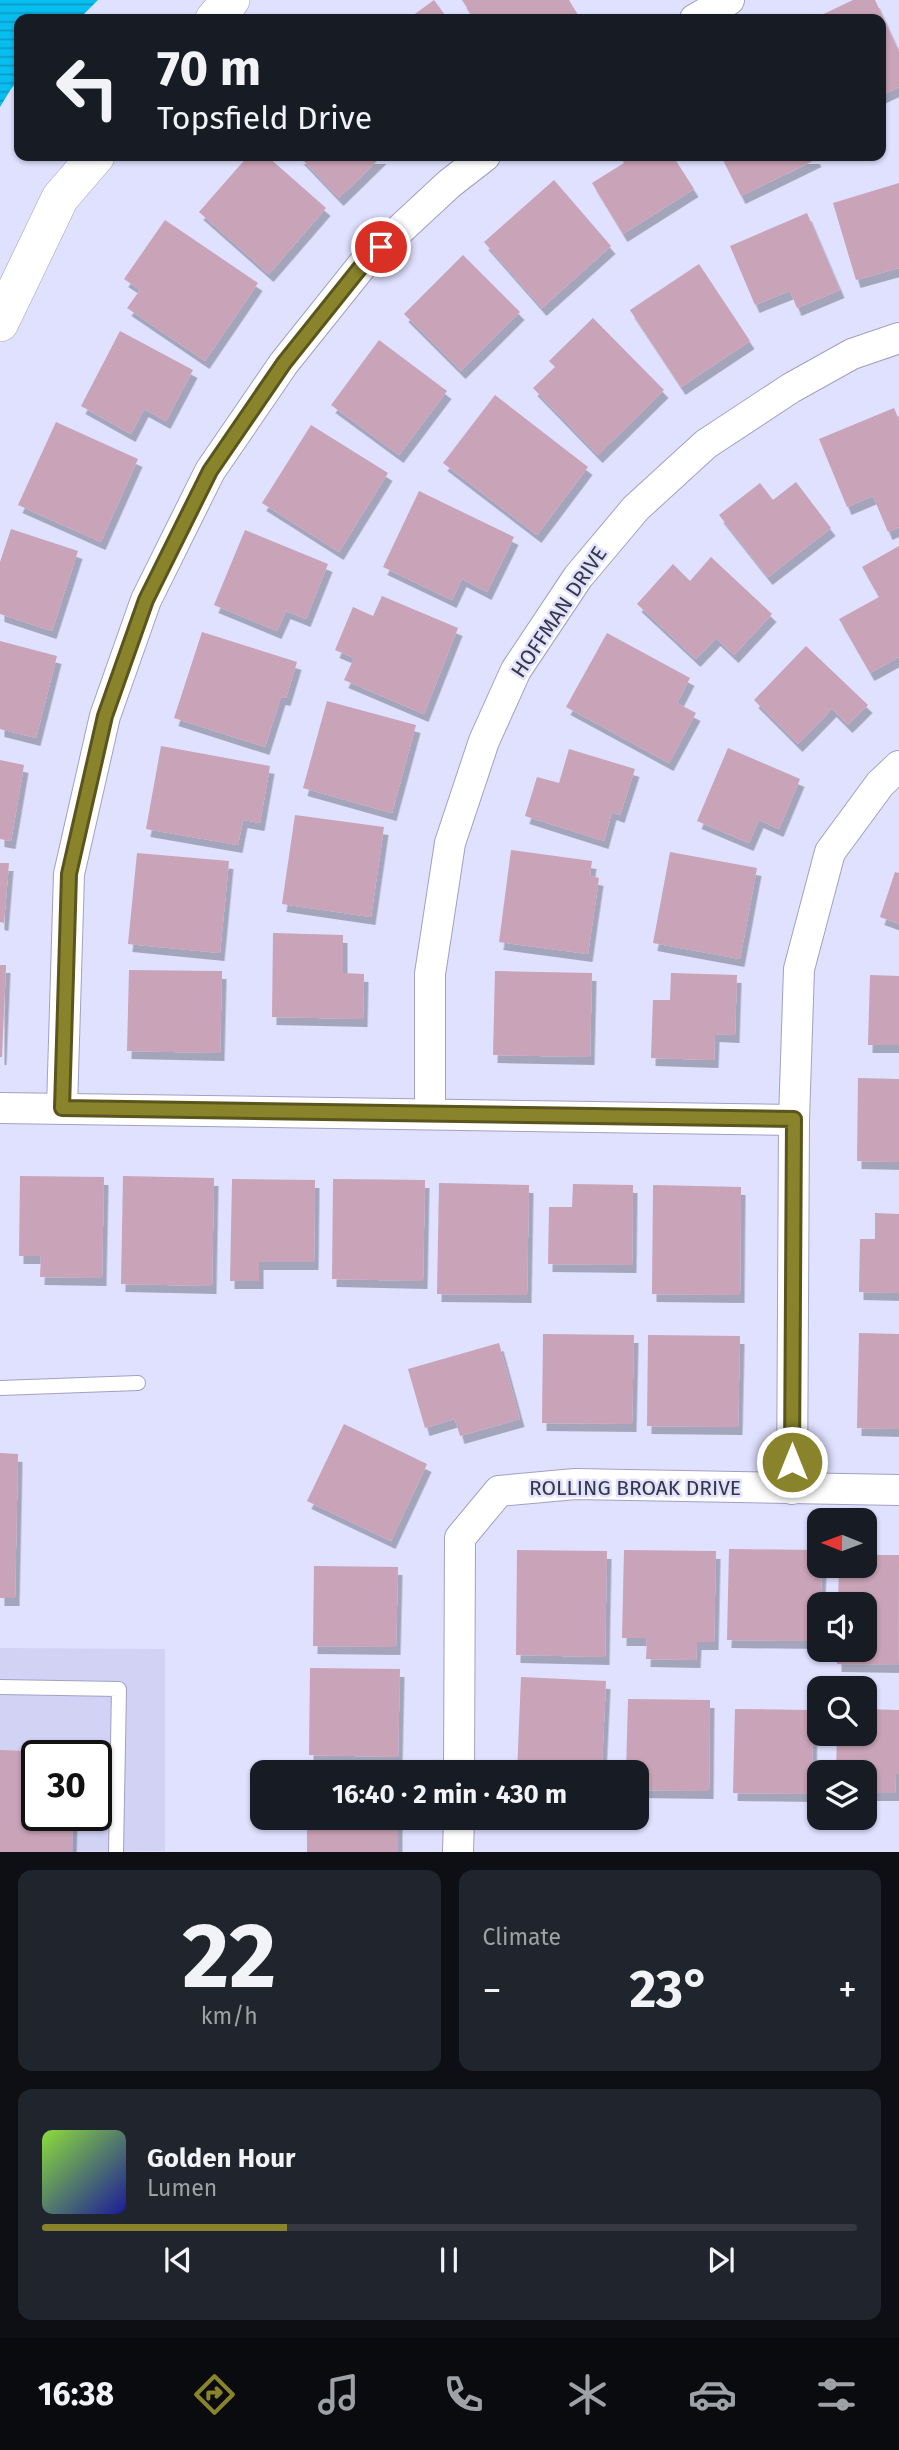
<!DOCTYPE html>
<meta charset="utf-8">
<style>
body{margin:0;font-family:"Fira Sans",sans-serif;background:#20242c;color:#f1f3f6;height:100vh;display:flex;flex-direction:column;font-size:26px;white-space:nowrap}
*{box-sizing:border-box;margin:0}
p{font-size:23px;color:#9ea1a6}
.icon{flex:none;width:38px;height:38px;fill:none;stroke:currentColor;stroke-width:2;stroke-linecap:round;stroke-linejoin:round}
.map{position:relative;height:1852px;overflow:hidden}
.panel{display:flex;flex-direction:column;gap:18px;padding:18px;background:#0d0f14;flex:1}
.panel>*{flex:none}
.guide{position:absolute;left:14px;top:14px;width:872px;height:147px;border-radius:14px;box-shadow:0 2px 5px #0004;background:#171b24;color:#f1f3f6;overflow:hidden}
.needle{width:46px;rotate:271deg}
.buttons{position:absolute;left:807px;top:1508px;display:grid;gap:14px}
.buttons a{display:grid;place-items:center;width:70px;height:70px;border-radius:14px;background:#171b24;box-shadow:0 2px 5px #0004;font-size:35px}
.speed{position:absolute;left:21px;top:1740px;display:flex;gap:14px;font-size:35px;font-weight:700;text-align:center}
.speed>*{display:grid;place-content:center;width:91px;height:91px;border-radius:50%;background:#171b24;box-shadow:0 2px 5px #0004;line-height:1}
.speed .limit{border:4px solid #111;border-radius:10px;background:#fff;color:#111}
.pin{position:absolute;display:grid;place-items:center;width:60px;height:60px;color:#fff;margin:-30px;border:4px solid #fff;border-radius:50%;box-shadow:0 2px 7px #0007}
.me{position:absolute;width:77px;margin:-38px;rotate:0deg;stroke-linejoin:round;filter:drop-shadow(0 0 5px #0008)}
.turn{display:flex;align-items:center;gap:24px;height:147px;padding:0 28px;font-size:32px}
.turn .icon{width:91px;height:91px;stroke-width:2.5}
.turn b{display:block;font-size:49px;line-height:60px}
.big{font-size:52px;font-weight:700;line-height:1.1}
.panel .widget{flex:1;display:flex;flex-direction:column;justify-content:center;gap:10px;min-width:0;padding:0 24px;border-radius:14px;background:#20242c}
.panel .dial{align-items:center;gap:0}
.dial b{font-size:91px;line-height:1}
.song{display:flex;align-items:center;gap:21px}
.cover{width:84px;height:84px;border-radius:10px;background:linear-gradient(135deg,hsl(90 70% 55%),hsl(240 70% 35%))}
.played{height:7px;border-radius:4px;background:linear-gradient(90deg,#89832b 30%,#363941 30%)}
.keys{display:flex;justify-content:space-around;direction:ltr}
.heat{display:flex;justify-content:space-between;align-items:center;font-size:38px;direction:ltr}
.panel .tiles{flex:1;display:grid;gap:18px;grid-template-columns:1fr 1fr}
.widget:last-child{grid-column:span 2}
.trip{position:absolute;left:250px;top:1760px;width:399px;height:70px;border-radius:14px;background:#171b24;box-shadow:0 2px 5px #0004;font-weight:700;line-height:70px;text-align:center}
.tabs{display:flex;height:112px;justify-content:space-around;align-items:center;background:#090b0e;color:#9ea1a6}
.tabs .icon{width:49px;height:49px}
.tabs .selected{color:#89832b}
.tabs b{font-size:32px;color:#f1f3f6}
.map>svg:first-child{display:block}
</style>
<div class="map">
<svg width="899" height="1852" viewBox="0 0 899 1852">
<defs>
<pattern id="water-rules" width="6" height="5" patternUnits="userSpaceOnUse" patternTransform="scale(1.75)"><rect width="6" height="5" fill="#08bef0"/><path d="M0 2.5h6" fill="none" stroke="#0a9bc4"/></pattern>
<filter id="shadow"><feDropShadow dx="4.5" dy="8" stdDeviation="0" flood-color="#0004"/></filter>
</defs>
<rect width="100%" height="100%" fill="#e0e0ff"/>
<path fill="#d2d2f5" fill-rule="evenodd" d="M0,1648L165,1649V1851L0,1852ZM37,1755H96V1815H37Z"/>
<polygon fill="url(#water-rules)" points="0,0 98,0 79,19 19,19 19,80 11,89 0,107"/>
<g fill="#c9a3b7" filter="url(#shadow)">
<polygon points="434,0 448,19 408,19"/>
<polygon points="462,0 569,0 579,17 574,19 474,19"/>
<polygon points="853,0 875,0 899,52 899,87 880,96 880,19 813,19"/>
<polygon points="248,156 267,156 326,208 269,274 199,212"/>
<polygon points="299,156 382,156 339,198"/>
<polygon points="620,156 673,156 694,189 623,234 592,183 624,163"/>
<polygon points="721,156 815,156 817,159 741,196"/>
<polygon points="554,180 611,246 542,308 484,242"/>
<polygon points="899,183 899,268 856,280 833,203"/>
<polygon points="807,213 840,290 797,308 790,291 755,305 730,246"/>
<polygon points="165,220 258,283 205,361 127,308 140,290 124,279"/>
<polygon points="463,255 520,312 461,371 404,314"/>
<polygon points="699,264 750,341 681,387 630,310"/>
<polygon points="593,318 664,390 598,455 533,388 555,367 549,361"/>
<polygon points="120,331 193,370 166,421 144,409 131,434 81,406"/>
<polygon points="379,340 447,391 399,455 331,405"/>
<polygon points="495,395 588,467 537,535 443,463"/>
<polygon points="894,408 899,420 899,527 888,532 873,496 847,507 819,439"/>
<polygon points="56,422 138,459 101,542 18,505"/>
<polygon points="311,425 388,473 339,552 262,503"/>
<polygon points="796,482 831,528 768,577 719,515 760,483 773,500"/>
<polygon points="419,491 514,537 487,592 462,579 452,600 383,567"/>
<polygon points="11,529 78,551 52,631 0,614 0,562"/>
<polygon points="245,530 328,564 306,619 286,611 277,631 214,605"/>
<polygon points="899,546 899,657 870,673 839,619 879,597 862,567"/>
<polygon points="711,557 772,614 734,655 716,638 696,659 637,604 673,564 690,581"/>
<polygon points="382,596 458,628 424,714 344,680 354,658 335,650 353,607 373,616"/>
<polygon points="202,632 297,662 286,698 281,697 265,747 174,718"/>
<polygon points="607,633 690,678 677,703 696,713 669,763 566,707"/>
<polygon points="0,641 57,656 36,738 0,729"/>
<polygon points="806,646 868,705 848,725 832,709 798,744 754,700"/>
<polygon points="327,701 416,725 392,813 303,788"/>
<polygon points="161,746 270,766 260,823 243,820 238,845 146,829"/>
<polygon points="728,748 800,779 779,829 759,820 749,843 697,821"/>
<polygon points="569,749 635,769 620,815 612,812 604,841 525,816 537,777 559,783"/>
<polygon points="0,760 24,765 11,841 0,839"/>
<polygon points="295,815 384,827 371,917 282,904"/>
<polygon points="511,850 592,861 590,876 599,878 588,954 499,942"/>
<polygon points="670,852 757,868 740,959 653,943"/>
<polygon points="137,853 229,861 220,953 128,944"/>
<polygon points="0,863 9,863 4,923 0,922"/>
<polygon points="895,872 899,873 899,924 880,917"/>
<polygon points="273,933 343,935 343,973 364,974 363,1019 272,1017"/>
<polygon points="0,965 6,965 2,1057 0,1057"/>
<polygon points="129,970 222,971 220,1053 127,1051"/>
<polygon points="495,971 592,973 590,1057 493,1055"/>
<polygon points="671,973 737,975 735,1035 715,1034 714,1060 651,1058 653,1000 670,1000"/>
<polygon points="870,975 899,976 899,1045 868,1045"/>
<polygon points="858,1078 899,1079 899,1162 857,1161"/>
<polygon points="20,1176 104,1177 102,1278 40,1277 41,1256 19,1256"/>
<polygon points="123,1176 214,1178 212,1286 121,1284"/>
<polygon points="232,1179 315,1180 314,1262 259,1262 259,1281 230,1281"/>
<polygon points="333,1179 425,1180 423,1281 332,1279"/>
<polygon points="439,1183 529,1185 527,1295 437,1294"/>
<polygon points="573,1184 633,1185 632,1265 548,1264 549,1207 572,1207"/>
<polygon points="653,1185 741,1187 740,1295 652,1294"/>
<polygon points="875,1213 899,1214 899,1293 859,1292 860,1239 875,1239"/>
<polygon points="859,1333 899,1334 899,1429 857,1428"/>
<polygon points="543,1334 634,1335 632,1424 542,1423"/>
<polygon points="648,1335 740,1336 738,1427 647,1426"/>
<polygon points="499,1343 520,1419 460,1436 455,1419 425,1428 408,1369"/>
<polygon points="344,1424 427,1464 391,1541 307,1501"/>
<polygon points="0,1453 18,1454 15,1598 0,1598"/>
<polygon points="729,1549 819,1550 819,1566 822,1566 819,1641 727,1640"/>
<polygon points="517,1550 607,1551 605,1657 516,1655"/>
<polygon points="624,1550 716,1551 714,1642 697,1642 696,1660 646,1659 647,1638 622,1638"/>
<polygon points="864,1555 899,1555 898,1665 837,1664 837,1650 864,1650 864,1605 838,1605 839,1566 864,1566"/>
<polygon points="314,1566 398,1567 396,1647 313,1646"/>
<polygon points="310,1668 400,1669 398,1757 309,1755"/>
<polygon points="521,1677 606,1681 602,1765 547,1763 546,1773 517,1773"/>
<polygon points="628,1699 710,1700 709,1791 637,1790 637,1773 626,1773"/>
<polygon points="735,1709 813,1710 812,1794 733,1793"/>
<polygon points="864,1709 899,1710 899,1774 896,1774 895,1793 864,1793 864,1773 836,1773 837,1734 864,1734"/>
<polygon points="0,1750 74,1753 74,1755 37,1755 37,1815 73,1815 72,1852 0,1852"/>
<rect x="307" y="1818" width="91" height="34"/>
</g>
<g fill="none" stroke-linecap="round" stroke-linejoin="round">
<defs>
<g id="service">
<polyline points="0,1388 138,1383"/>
<polyline points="0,1687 119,1689 116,1852"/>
</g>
<g id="minor">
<polyline points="695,19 729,0"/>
<polyline points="0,1108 794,1120"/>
<polyline points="62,1108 69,874 105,716 146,600 210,471 284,363 364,263 449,184 485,156"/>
<polyline points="430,1114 430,974 450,843 484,741 516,670 578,577 636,508 706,444 791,388 852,354 899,338"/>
<polyline points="792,1489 794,1120 799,969 830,852 880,784 899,766"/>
<polyline points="459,1773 460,1538 499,1491 575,1484 899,1490"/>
<polyline points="458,1852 459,1818"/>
</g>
<g id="tertiary">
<polyline points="214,19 231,0"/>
<polyline points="0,323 60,198 96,156"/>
</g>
</defs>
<use href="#service" stroke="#a1a0c5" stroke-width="16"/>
<use href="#minor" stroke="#a1a0c5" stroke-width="32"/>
<use href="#tertiary" stroke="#a1a0c5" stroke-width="38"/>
<use href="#service" stroke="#fff" stroke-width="14"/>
<use href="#minor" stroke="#fff" stroke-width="30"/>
<use href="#tertiary" stroke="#fff" stroke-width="37"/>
</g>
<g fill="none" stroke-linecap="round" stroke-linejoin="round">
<defs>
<polyline id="route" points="381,247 364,263 284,363 210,471 146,600 105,716 69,874 62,1108 794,1119 792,1462"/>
</defs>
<use href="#route" stroke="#59551c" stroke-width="18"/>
<use href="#route" stroke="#89832b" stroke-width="12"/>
</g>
<g text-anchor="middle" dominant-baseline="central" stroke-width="5" stroke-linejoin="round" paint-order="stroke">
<g font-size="21" fill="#363645" stroke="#e0e0ff">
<text transform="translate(559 612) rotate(-56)">HOFFMAN DRIVE</text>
<text x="635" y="1488">ROLLING BROAK DRIVE</text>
</g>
</g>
</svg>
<div class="buttons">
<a><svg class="needle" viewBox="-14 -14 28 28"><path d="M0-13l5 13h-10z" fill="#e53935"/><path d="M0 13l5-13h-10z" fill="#9ea1a6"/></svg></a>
<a><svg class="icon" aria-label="sound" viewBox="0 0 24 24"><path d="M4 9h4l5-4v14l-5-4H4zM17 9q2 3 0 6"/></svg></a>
<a><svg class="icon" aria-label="search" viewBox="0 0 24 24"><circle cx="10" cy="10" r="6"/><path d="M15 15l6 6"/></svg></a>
<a><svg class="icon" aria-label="layers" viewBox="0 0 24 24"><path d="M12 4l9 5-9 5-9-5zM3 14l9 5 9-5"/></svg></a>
</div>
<div class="speed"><div class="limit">30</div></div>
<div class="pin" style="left:381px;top:247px;background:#d93025"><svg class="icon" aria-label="arrive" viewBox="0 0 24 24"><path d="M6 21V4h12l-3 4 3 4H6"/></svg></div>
<svg class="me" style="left:792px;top:1462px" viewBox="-20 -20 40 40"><circle r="17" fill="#89832b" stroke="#fff" stroke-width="3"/><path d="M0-11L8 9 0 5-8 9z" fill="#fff"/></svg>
<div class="trip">16:40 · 2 min · 430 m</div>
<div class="guide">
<div class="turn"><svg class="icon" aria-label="left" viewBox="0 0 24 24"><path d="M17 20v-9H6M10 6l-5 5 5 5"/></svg><div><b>70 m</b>Topsfield Drive</div></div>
</div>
</div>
<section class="panel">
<div class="tiles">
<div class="widget dial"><b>22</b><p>km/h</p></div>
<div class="widget"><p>Climate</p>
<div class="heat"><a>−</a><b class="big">23°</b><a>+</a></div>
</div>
<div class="widget">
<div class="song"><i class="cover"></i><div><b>Golden Hour</b><p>Lumen</p></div></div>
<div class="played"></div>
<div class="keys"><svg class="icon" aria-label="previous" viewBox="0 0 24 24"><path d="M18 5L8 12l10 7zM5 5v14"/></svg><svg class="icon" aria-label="pause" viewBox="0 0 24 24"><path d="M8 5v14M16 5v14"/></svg><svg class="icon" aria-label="next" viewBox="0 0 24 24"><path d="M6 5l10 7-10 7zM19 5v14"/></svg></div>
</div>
</div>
</section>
<nav class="tabs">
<b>16:38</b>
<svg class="icon selected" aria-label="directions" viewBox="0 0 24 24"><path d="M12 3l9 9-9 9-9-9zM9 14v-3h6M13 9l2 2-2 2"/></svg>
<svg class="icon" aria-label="music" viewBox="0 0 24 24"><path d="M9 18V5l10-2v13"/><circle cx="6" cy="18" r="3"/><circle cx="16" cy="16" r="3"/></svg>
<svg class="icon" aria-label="phone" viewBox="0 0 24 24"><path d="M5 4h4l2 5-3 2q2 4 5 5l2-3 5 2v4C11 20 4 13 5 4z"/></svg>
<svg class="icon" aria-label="climate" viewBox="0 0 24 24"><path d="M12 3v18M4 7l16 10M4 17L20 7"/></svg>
<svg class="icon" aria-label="car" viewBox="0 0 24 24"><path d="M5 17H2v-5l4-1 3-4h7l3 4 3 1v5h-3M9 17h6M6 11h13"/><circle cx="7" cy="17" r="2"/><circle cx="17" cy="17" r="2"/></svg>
<svg class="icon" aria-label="filters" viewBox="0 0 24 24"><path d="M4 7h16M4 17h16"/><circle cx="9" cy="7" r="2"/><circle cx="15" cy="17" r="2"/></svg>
</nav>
